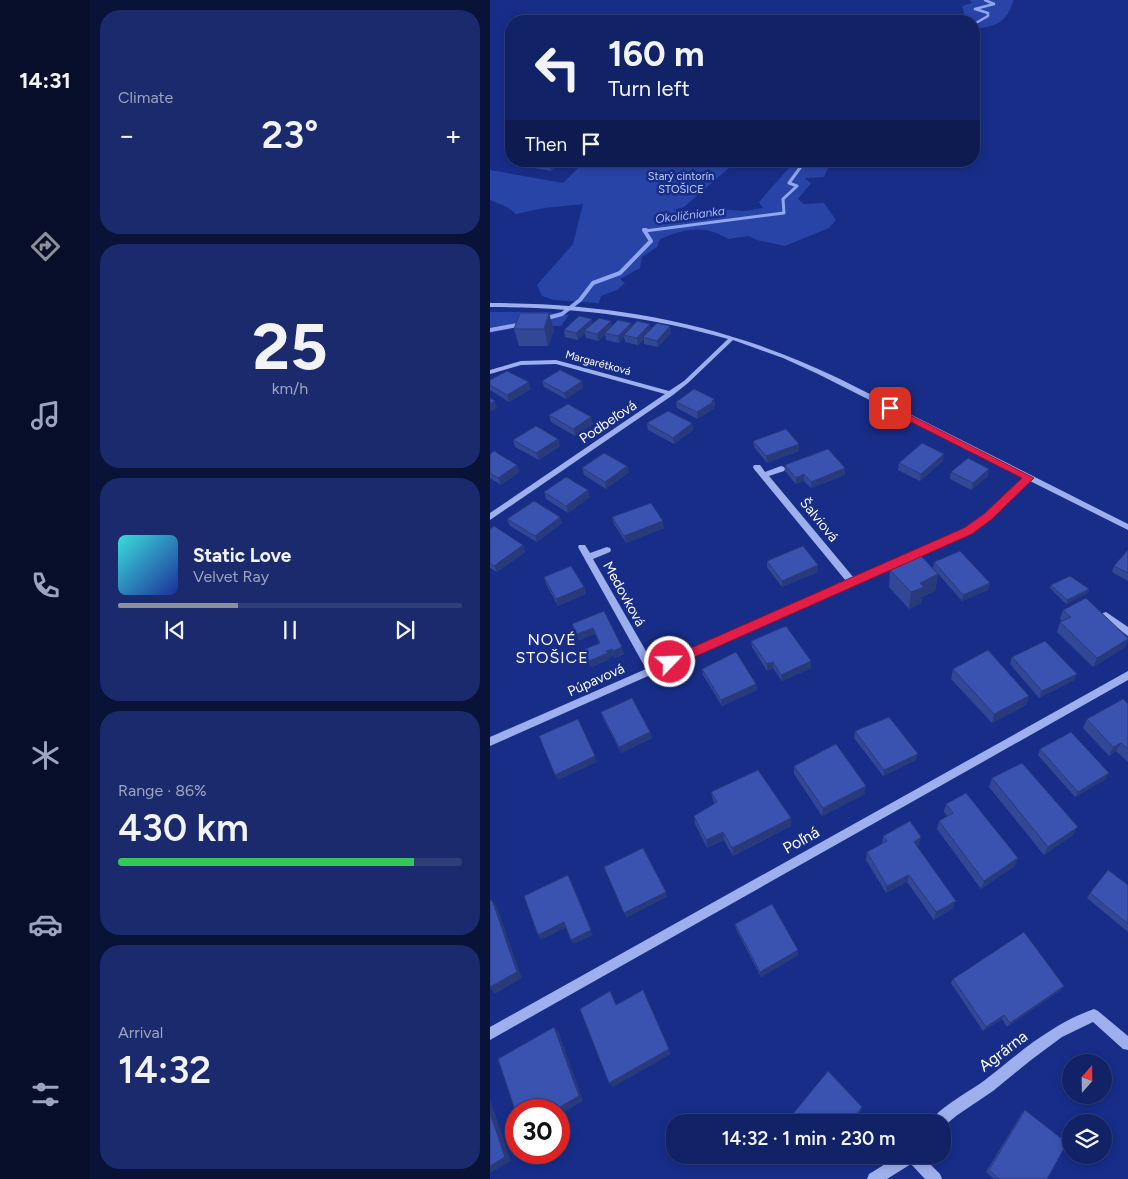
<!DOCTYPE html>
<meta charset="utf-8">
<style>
body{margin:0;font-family:Figtree,sans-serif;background:#1a2a6c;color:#f1f3f6;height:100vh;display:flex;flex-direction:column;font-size:19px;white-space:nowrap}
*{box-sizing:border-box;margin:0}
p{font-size:16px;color:#9ca4bf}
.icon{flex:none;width:28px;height:28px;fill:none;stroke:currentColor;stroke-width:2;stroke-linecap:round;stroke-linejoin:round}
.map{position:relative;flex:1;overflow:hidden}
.details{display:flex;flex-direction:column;gap:10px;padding:10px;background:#091338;width:400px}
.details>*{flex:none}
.banner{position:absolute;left:15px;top:15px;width:475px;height:152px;border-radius:20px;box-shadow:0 2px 8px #0003,0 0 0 1px #303f7a;background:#126;color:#f1f3f6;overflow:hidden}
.needle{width:32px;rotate:20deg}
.fabs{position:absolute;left:572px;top:1054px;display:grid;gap:10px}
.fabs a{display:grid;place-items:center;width:50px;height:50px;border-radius:50%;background:#126;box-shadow:0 2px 8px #0003,0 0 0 1px #303f7a;font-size:25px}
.speed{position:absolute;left:15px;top:1099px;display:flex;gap:10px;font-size:25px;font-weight:700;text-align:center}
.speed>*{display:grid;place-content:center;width:65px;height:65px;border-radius:50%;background:#126;box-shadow:0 2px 8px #0003,0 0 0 1px #303f7a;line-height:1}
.speed .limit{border:8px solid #d22;background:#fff;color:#111}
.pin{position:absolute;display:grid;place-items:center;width:42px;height:42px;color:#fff;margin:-21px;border-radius:10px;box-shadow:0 2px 8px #0006}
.me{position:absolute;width:55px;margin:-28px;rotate:66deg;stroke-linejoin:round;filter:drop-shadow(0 0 4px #0008)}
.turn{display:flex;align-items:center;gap:18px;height:105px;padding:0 20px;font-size:22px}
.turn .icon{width:65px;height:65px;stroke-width:2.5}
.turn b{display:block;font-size:35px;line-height:42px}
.then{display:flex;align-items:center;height:48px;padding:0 20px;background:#0003;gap:10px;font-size:19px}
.big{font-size:38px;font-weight:600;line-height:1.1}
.details .tile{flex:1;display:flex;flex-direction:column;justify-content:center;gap:8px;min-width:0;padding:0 18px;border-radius:20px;background:#1a2a6c}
.details .dial{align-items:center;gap:0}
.dial b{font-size:65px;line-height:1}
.song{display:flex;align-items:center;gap:15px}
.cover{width:60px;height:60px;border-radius:8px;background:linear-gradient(135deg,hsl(180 70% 55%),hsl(230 70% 35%))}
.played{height:5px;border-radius:2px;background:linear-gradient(90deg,#8c9099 35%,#303f7a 35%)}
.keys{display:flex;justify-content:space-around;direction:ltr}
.heat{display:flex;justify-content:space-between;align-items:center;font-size:28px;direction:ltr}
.charge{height:8px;border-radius:4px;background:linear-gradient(90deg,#34c759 86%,#303f7a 0)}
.trip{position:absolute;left:176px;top:1114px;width:285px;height:50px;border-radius:20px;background:#126;box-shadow:0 2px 8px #0003,0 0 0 1px #303f7a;font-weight:600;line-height:50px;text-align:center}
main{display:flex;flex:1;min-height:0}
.menu{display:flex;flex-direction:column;width:90px;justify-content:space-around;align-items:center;background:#070e29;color:#9ca4bf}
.menu .icon{width:35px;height:35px}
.menu .current{color:#8c9099}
.menu b{font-size:22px;color:#f1f3f6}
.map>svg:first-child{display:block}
</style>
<main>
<nav class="menu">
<b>14:31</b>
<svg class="icon current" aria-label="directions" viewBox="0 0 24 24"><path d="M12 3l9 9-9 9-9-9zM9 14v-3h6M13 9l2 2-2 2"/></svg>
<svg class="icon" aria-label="music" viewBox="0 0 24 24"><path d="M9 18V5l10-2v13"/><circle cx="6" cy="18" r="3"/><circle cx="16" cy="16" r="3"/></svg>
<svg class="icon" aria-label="phone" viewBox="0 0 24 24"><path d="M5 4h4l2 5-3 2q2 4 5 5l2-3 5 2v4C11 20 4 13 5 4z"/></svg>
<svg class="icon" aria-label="climate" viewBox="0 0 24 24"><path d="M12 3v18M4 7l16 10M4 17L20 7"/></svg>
<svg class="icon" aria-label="car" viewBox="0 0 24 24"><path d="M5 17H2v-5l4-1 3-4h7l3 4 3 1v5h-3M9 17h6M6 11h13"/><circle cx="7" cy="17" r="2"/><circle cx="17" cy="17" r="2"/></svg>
<svg class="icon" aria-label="filters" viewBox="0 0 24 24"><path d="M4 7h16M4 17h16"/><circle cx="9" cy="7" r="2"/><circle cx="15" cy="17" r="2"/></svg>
</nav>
<section class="details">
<div class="tile"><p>Climate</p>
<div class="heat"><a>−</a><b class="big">23°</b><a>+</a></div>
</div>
<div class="tile dial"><b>25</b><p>km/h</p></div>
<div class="tile">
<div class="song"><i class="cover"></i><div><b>Static Love</b><p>Velvet Ray</p></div></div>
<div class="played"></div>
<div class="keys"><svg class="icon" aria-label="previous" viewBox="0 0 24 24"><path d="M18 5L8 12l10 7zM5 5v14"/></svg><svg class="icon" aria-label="pause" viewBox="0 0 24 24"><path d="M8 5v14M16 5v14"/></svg><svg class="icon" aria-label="next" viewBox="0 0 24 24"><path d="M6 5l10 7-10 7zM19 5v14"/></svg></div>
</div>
<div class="tile"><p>Range · 86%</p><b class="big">430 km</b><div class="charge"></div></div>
<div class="tile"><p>Arrival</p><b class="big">14:32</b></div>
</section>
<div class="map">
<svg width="638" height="1179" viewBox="0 0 638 1179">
<rect width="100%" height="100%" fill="#172d88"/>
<g fill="#2944a7">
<path d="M479,0H523V2C515,25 505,26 484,29V21H438L459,19L476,20L472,6L482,3Z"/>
<path d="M95,161H247L194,207L183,210L220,215L229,209L254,211L273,208L269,202L305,161H334L338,168L334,177L314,178L321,183L308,199L314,204L334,203L346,220L339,228L295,246L267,240L259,236L238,239C215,224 194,229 170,239L167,247L152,257L150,268L130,279L135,283L127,290L111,296L109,303L64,300L52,296L47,285L83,244L93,204L54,208L26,214L17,207L0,200V170L73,183Z"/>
<polygon points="0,312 54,312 79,315 71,326 33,326 0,333"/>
</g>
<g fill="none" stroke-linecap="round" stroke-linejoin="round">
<polyline stroke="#90a6f1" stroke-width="2.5" points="484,24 498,16 498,13 485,9 504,4 495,0"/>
<polyline stroke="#90a6f1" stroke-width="3" points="155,231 294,213 293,199 307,186 299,183 315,161"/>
<g stroke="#90a6f1" stroke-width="4">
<polyline points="54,319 72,314 90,300 103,283 130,273 161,241 154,230 156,230"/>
<polyline points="0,330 33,324"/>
</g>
<g fill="#9eafee" fill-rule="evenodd">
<path d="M0,303C126,303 236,324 350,379L638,524V530L540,481L501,519L481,533L0,746V737L156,669L88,547L89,545H95L100,553L117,547L120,548L121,550L120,552L103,559L164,665L356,581L264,469L263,467L264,465H270L275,472L291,466L294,467L295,469L294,471L279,476L364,578L475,529L495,515L534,478L328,374L293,358L243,340L198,383L183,395L0,520V513L175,394L66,364L31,365L0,374V370L31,361L66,360L179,391L194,381L238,339C158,316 82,307 0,307Z"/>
<polygon points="616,612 638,627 638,636 613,617 612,615 613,613"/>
<polygon points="638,671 638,680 0,1040 0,1027"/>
<path d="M604,1009L608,1011L638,1036V1050L633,1049L603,1022L572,1037L541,1060L503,1091L466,1116L453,1127L452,1122H441C446,1109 482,1090 495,1080C517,1063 538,1044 563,1029C575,1021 590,1014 604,1009Z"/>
<polygon points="410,1155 431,1155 450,1174 452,1179 435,1179 421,1164 397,1179 377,1179 379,1174"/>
</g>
</g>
<g fill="#334797">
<polygon points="31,161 74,161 61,171 32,166"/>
<polygon points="30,313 64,330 58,346 29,346 24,329"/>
<polygon points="103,323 161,329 180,326 181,333 168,347 154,344 154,339 148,345 135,342 134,337 129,343 116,340 115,334 108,341 96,338 95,333 88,340 75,337 74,330"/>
<polygon points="0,380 41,389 19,402 0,390"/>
<polygon points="52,381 92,381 93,388 76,399 54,387"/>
<polygon points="224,399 225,406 223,407 224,409 207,419 187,408 186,402"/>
<polygon points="59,415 103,424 85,436 61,422"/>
<polygon points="157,423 202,423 203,430 184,444 158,430"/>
<polygon points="68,439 70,446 49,460 25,447 23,440"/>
<polygon points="263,441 309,451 277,463 264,447"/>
<polygon points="0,454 27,465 29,472 11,485 0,478"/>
<polygon points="453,461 430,481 408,470 409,463"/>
<polygon points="295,465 355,468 355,475 321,488 314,481 306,484 295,471"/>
<polygon points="137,466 139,472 116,489 94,475 92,468"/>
<polygon points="461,472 498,476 481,490 460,479"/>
<polygon points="54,492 100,497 78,513 56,499"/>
<polygon points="122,517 174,528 136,543 124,524"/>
<polygon points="17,519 72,523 47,542 20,526"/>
<polygon points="0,529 33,545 35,552 7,572 0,568"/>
<polygon points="638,550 638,581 622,572 624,566"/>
<polygon points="277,561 328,572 292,587 277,567"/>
<polygon points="444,562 498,590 472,601 443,568"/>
<polygon points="400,570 448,574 445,591 432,597 431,603 419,609 399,587"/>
<polygon points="54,577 94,587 96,594 68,606 56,584"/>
<polygon points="561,585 599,589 598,593 576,604 560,588"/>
<polygon points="573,610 638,638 638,640 634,648 603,667 567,632 570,622 572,622 570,619"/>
<polygon points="114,611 134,654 125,658 124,655 119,657 119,660 101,667 93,650 109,643 105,634 89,640 82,624"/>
<polygon points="261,641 321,661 321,668 292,681 283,668 277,671 262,647"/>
<polygon points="522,657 584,680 549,698 520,664"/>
<polygon points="212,669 266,684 267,690 232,706 213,675"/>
<polygon points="463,669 536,705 502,723 461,679"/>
<polygon points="638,704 638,762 626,751 619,756 593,728 597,719"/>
<polygon points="111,712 160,732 162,738 131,753 113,718"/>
<polygon points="365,731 426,760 393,776 364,738"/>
<polygon points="550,749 616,779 585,797 548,755"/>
<polygon points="304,766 375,794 332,816 304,774"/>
<polygon points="502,778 583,835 554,855 499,787"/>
<polygon points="221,792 301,818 301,826 243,856 234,840 217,848 205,824 204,816 225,804 223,800"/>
<polygon points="456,804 525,866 491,889 447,829 449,821 457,816 454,812"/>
<polygon points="393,836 429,845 427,847 463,908 444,920 417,882 396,893 376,860 377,852 392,844"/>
<polygon points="638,885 638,932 597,898 600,893"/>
<polygon points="245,924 308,955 271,977 246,929"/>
<polygon points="463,979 571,990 517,1027 512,1019 493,1031 461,983"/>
<polygon points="372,1107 371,1110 361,1122 306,1122 302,1118 302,1115"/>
<polygon points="535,1110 557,1179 504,1179 496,1172 532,1113"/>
</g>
<g fill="#293a7b">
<polygon points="65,161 74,161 61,171 60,165"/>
<polygon points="59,313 64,330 58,346 54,329"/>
<polygon points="102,319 103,326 94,331 95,333 88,340 86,333"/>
<polygon points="121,321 122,328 115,333 115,334 108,341 107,334"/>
<polygon points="141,323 142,329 134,335 134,337 129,343 128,336"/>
<polygon points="160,324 161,331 153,337 154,339 148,345 147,338"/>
<polygon points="180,326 181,333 168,347 167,341"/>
<polygon points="92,381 93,388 76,399 74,393"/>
<polygon points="39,382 41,389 19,402 17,395"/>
<polygon points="224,399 225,406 223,407 224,409 207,419 207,412"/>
<polygon points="5,401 7,408 0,412 0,404"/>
<polygon points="101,417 103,424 85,436 83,429"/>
<polygon points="202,423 203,430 184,444 183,438"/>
<polygon points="68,439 70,446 49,460 46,453"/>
<polygon points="309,444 309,451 277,463 276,456"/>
<polygon points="454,454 453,461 430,481 431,474"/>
<polygon points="27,465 29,472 11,485 8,478"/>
<polygon points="137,466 139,472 116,489 115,482"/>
<polygon points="355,468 355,475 321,488 321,482"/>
<polygon points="499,469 498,476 481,490 483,483"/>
<polygon points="314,474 314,481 306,484 306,478"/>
<polygon points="98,490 100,497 78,513 76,506"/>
<polygon points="70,517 72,523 47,542 45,536"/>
<polygon points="173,521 174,528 136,543 134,536"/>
<polygon points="33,545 35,552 7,572 4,566"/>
<polygon points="328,565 328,572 292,587 292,581"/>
<polygon points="448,574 445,591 432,597 431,603 419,609 421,592 430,583"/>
<polygon points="500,583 498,590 472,601 473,595"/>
<polygon points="94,587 96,594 68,606 66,599"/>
<polygon points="599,589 598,593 576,604 577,600"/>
<polygon points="103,628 105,634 89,640 87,634"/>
<polygon points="638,639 634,648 603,667 607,658"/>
<polygon points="132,647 134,654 125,658 123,651"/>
<polygon points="122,649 124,655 119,657 119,660 101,667 99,661"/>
<polygon points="321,661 321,668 292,681 291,675"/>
<polygon points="283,662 283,668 277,671 277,664"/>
<polygon points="587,674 584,680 549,698 552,691"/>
<polygon points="266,684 267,690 232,706 231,700"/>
<polygon points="539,696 536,705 502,723 504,714"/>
<polygon points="160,732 162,738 131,753 129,747"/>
<polygon points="631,743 626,751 619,756 623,747"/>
<polygon points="428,754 426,760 393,776 394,770"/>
<polygon points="105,756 107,762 68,780 65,775"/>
<polygon points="619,773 616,779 585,797 588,792"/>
<polygon points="376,786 375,794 332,816 333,808"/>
<polygon points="301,818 301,826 243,856 242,848"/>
<polygon points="588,827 583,835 554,855 558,847"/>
<polygon points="233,832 234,840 217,848 216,840"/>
<polygon points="431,837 429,845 422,850 424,842"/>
<polygon points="528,858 525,866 491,889 494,881"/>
<polygon points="78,875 103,935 84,944 81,940"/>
<polygon points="419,875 417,882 396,893 397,886"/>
<polygon points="176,892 177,897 136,918 134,913"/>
<polygon points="2,900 7,907 32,978 5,994 0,988"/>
<polygon points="466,901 463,908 444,920 446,912"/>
<polygon points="74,922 77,927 51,940 48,935"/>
<polygon points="308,950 308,955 271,977 270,972"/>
<polygon points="574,986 571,990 517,1027 520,1023"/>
<polygon points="153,990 181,1054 123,1087 119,1083"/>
<polygon points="514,1015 512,1019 493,1031 496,1027"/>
<polygon points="64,1027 69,1033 93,1101 69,1115 69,1110 65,1110"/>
<polygon points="0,1099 21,1161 0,1173"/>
<polygon points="372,1107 371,1110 361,1122 360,1122"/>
</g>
<g fill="#3b53b0" stroke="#293a7b">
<polygon points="39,161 65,161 60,165"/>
<polygon points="30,313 59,313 54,329 24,329"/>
<polygon points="89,316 102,319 86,333 74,330"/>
<polygon points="109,318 121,321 107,334 94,331"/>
<polygon points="128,320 141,323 128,336 115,333"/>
<polygon points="147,321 160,324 147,338 134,335"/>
<polygon points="167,323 180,326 167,341 153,337"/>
<polygon points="70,370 92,381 74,393 52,381"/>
<polygon points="17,371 39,382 17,395 0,385 0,380"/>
<polygon points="204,389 224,399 222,401 223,402 207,412 186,402"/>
<polygon points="0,398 5,401 0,404"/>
<polygon points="78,404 101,417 83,429 59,415"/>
<polygon points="178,411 202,423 183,438 157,423"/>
<polygon points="46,426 68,439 46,453 23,440"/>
<polygon points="296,429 309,444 276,456 263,441"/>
<polygon points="432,443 454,454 431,474 409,463"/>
<polygon points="338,449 355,468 321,482 314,474 306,478 295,465"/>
<polygon points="4,451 27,465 8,478 0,473 0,454"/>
<polygon points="114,453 137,466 115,482 92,468"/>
<polygon points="478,458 499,469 483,483 461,472"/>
<polygon points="76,477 98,490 76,506 54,492"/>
<polygon points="44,501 70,517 45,536 17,519"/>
<polygon points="161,503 173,521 134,536 122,517"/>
<polygon points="4,526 33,545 4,566 0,563 0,529"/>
<polygon points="313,546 328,565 292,581 277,561"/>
<polygon points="638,550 638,573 624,566"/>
<polygon points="470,551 500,583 473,595 444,562"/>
<polygon points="431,556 448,574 430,583 434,587 421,592 400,570"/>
<polygon points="81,566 94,587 66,599 54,577"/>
<polygon points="580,576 599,589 577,600 561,585"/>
<polygon points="596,598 638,638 638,639 607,658 570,622 581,617 573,610"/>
<polygon points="114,611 132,647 123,651 122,649 116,651 118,653 99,661 93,650 110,643 103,628 87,634 82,624"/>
<polygon points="296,626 321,661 291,675 283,662 277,664 261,641"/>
<polygon points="555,641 587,674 552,691 522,657"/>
<polygon points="498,650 539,696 504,714 463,669"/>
<polygon points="246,652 266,684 231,700 212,669"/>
<polygon points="142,698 160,732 129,747 111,712"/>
<polygon points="633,699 638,704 638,749 631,743 623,747 597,719"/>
<polygon points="399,717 428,754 394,770 365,731"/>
<polygon points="88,719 105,756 65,775 49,736"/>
<polygon points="581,732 619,773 588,792 550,749"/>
<polygon points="346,744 376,786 333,808 304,766"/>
<polygon points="532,763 588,827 558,847 502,778"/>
<polygon points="268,770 301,818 242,848 233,832 216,840 204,816 227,802 221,792"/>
<polygon points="476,793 528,858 494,881 449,821 463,813 456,804"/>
<polygon points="420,821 431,837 424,842 466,901 446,912 419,875 397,886 377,852 397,841 393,836"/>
<polygon points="153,848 176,892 134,913 114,867"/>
<polygon points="618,870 638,885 638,924 600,893"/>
<polygon points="78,875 101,930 81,940 74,922 48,935 34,896"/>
<polygon points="2,900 27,972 0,987 0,901"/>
<polygon points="282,904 308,950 270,972 245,924"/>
<polygon points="534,932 574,986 520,1023 514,1015 496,1027 463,979"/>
<polygon points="153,990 179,1049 119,1083 90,1009 120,991 126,1005"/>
<polygon points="64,1027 89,1096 65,1110 26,1110 26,1113 8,1059"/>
<polygon points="338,1071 372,1107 360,1122 308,1122 302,1115"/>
<polygon points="535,1110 577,1143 557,1179 509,1179 499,1170"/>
<polygon points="0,1113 15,1157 0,1166"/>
</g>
<polygon fill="#e11d48" stroke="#92132f" points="400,405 544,478 502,519 482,534 184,666 176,666 174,662 176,659 474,528 494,514 532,478 397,410 397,406"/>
<g text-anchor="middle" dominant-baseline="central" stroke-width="5" stroke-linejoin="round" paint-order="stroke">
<g font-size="11" fill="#c4cffa" stroke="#172d88">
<text x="191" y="176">Starý cintorín<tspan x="191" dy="13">STOŠICE</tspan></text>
</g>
<g font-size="11" fill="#fff" stroke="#172d88">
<text transform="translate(108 363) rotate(15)">Margarétková</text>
</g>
<g font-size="12" font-style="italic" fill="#a9baf5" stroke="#172d88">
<text transform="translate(200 215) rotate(-7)">Okoličnianka</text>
</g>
<g font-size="14" fill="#fff" stroke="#172d88">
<text transform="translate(118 422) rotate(-34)">Podbeľová</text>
<text transform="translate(329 520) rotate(51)">Šalviová</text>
<text transform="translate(134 594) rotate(61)">Medovková</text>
<text transform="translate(106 680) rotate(-24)">Púpavová</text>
</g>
<g font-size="16" letter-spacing="1" fill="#fff" stroke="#172d88">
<text x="62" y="639">NOVÉ<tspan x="62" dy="18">STOŠICE</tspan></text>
</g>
<g font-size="16" fill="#fff" stroke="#172d88">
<text transform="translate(311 840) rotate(-29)">Poľná</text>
<text transform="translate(513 1051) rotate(-37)">Agrárna</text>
</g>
</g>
</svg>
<div class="fabs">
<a><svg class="needle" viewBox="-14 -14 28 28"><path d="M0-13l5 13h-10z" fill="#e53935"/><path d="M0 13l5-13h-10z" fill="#9ca4bf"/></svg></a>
<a><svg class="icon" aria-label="layers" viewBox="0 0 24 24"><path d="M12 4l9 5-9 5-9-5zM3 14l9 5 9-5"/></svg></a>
</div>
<div class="speed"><div class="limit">30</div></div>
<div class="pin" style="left:400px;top:408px;background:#d93025"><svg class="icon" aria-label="arrive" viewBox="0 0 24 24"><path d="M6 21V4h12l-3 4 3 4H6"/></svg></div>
<svg class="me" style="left:180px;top:662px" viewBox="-20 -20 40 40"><circle r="17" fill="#e11d48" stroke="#fff" stroke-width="3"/><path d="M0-11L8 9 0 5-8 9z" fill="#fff"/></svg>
<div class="trip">14:32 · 1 min · 230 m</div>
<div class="banner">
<div class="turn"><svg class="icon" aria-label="left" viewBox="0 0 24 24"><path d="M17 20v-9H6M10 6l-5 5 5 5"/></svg><div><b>160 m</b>Turn left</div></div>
<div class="then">Then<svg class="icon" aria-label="arrive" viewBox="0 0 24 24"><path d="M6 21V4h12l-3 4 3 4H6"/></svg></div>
</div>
</div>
</main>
